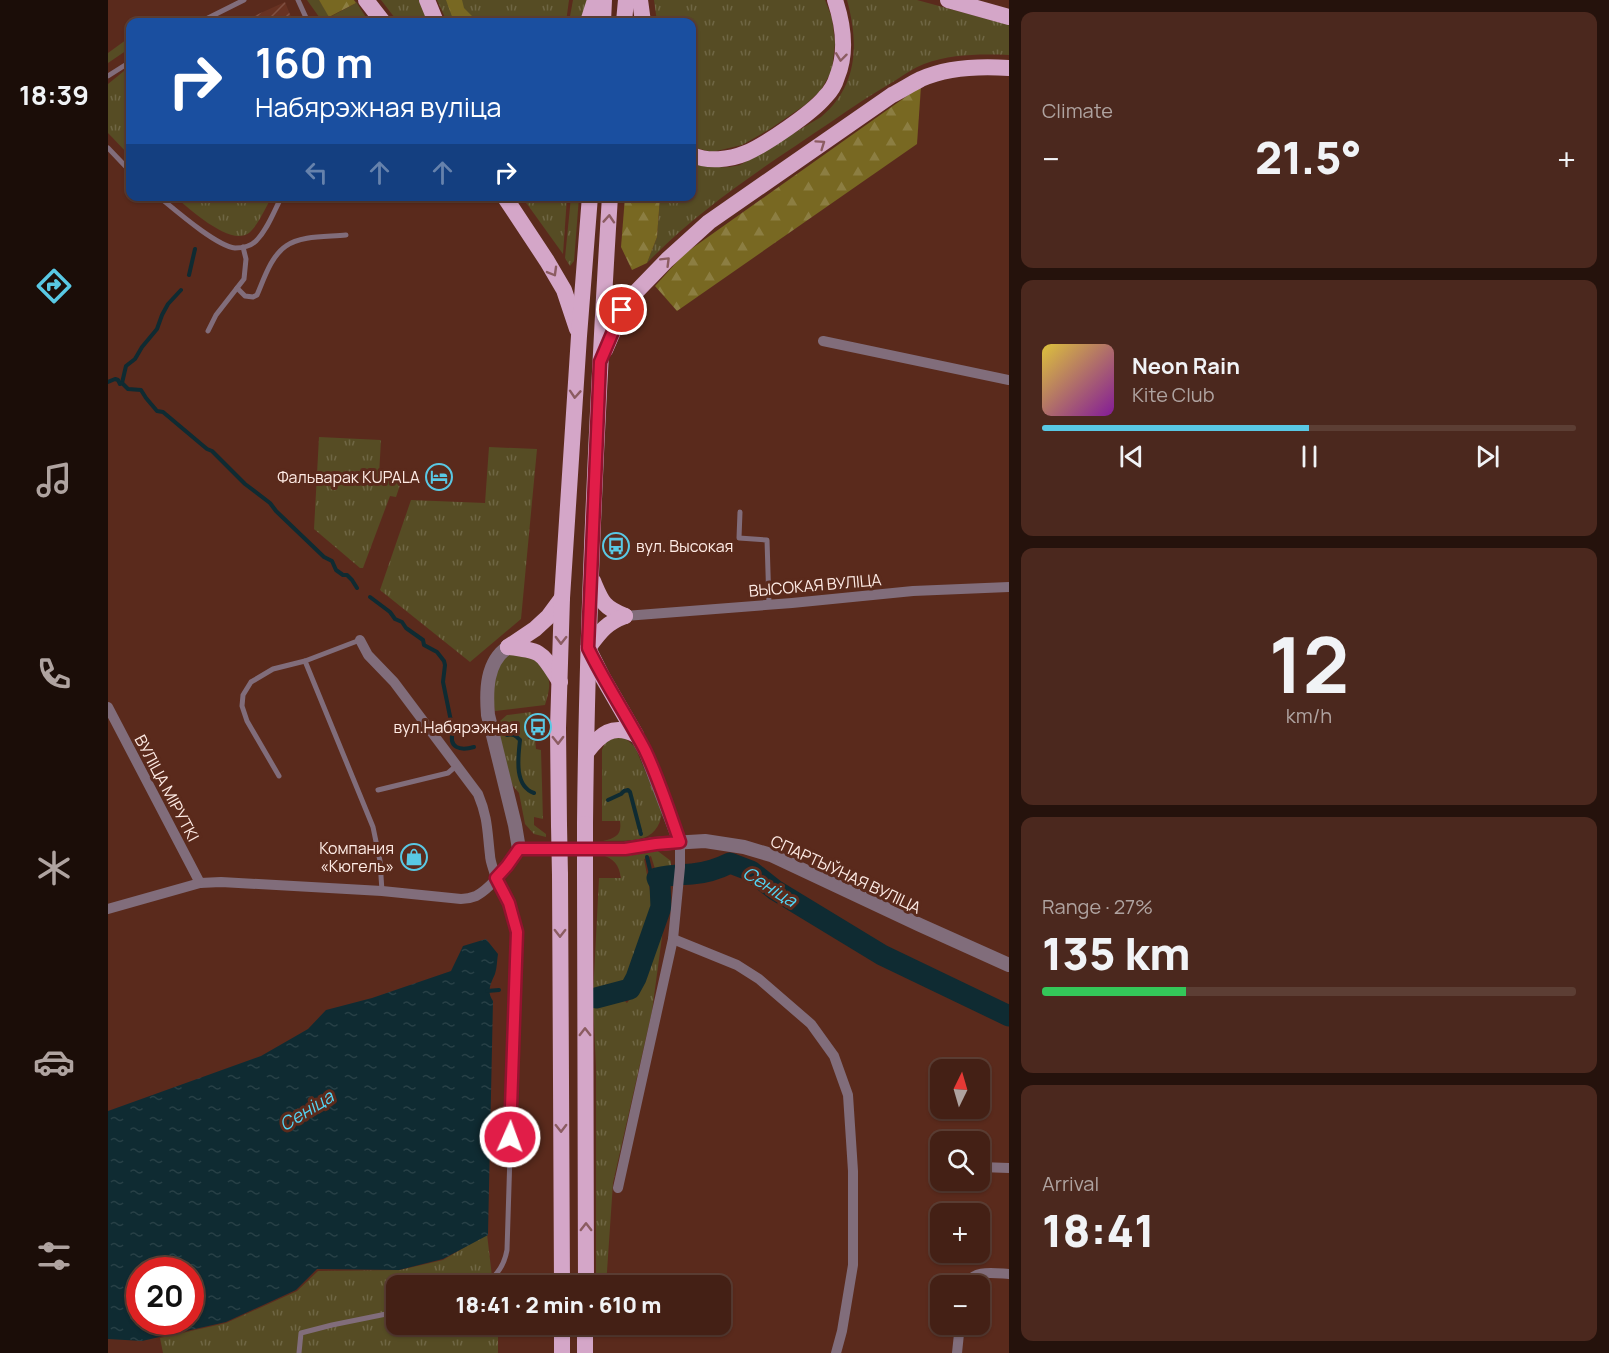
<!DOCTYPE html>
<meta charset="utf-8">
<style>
body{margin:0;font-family:Manrope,sans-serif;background:#4b281e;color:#f1f3f6;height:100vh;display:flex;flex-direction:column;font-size:22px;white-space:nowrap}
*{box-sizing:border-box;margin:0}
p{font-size:20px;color:#afa3a0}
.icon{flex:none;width:33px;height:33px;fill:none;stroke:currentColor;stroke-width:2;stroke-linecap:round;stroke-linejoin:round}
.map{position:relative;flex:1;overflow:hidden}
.details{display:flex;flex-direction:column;gap:12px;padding:12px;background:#25120c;width:600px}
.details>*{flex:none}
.hud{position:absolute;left:18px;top:18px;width:570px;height:183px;border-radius:12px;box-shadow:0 2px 4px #0004,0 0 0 2px #5c3e34;background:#1a4fa0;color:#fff;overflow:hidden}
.needle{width:39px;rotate:5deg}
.buttons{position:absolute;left:822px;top:1059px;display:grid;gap:12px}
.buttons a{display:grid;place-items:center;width:60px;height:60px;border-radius:12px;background:#442015;box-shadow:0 2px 4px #0004,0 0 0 2px #5c3e34;font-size:30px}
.speed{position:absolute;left:18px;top:1257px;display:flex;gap:12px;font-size:30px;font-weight:700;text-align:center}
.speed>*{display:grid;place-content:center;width:78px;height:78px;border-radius:50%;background:#442015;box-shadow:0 2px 4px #0004,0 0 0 2px #5c3e34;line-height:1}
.speed .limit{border:9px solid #d22;background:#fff;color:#111}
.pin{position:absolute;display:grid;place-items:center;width:51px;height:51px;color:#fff;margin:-26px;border:3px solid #fff;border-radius:50%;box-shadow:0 2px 6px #0007}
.me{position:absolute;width:66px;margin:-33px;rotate:2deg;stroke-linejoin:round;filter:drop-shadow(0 0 4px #0008)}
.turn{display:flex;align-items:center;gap:21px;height:126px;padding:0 30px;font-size:27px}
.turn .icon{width:78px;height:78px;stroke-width:2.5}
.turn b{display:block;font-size:42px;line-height:51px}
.lanes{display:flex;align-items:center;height:57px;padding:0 30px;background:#0003;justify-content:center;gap:30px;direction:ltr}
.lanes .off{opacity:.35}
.big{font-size:45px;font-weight:800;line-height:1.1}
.details .tile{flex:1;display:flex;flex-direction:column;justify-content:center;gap:9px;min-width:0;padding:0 21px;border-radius:12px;background:#4b281e}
.details .dial{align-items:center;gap:0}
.dial b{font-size:78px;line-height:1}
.song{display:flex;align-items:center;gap:18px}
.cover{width:72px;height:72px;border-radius:9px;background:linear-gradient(135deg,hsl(50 70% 55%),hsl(290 70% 35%))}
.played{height:6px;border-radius:3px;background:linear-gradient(90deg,#59c8e4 50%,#5c3e34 50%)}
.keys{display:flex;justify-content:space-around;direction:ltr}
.heat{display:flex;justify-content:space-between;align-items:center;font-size:33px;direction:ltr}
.charge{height:9px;border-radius:4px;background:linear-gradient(90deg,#34c759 27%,#5c3e34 0)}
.trip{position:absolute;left:278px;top:1275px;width:345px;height:60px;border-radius:12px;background:#442015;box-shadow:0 2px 4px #0004,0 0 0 2px #5c3e34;font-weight:800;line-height:60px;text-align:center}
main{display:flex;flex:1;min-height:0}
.tab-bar{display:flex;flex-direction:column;width:108px;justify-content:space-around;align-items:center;background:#1b0d08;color:#afa3a0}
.tab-bar .icon{width:42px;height:42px}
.tab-bar .active{color:#59c8e4}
.tab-bar b{font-size:27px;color:#f1f3f6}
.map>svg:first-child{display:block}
</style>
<main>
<nav class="tab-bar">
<b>18:39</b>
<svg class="icon active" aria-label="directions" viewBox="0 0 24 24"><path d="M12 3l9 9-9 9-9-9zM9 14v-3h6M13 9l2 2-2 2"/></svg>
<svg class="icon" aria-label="music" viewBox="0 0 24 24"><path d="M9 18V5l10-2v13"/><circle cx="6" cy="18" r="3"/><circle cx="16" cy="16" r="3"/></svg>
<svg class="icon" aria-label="phone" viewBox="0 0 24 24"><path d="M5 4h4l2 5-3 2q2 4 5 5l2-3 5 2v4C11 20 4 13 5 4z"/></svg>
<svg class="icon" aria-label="climate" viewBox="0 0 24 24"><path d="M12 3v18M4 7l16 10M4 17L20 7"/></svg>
<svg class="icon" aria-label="car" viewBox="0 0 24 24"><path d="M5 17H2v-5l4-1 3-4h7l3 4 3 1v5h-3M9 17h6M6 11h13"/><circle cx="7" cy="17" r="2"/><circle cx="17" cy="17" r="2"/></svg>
<svg class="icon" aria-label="filters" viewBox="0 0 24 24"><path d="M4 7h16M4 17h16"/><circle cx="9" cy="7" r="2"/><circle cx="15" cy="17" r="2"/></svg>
</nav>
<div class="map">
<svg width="901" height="1353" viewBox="0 0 901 1353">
<defs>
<pattern id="industrial-furrows" width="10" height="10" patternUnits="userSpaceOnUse" patternTransform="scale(1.5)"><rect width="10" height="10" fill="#683222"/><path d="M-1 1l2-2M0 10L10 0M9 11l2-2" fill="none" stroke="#7f5042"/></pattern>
<pattern id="grass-tufts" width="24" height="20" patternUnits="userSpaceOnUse" patternTransform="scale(1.5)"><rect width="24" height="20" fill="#564c24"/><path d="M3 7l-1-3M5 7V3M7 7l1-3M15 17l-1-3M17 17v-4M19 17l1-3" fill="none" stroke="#6f6644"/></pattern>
<pattern id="forest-firs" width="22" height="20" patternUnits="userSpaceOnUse" patternTransform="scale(1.5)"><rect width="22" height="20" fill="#786822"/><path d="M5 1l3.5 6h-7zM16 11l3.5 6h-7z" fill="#8c7e42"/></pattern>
<pattern id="water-ripples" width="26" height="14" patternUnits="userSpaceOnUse" patternTransform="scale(1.5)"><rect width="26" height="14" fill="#0f2b32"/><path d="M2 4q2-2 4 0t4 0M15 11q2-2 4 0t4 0" fill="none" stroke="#274046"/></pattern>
</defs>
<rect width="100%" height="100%" fill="#5a2a1c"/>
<polygon fill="url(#industrial-furrows)" points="177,2 185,22 133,22"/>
<g fill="url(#grass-tufts)">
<polygon points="199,0 211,0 222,17 248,3 247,0 261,22 225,22 221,17 214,21"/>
<polygon points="273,0 312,0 320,22 290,22"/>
<polygon points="329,0 461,0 458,22 339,22"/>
<polygon points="465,0 485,0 476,22 461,22"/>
<polygon points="546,0 717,0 724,18 727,43 724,70 713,90 697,105 662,129 634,145 604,152 584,147 584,22 549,22"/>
<path d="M739,0H809L901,25V55C871,54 844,54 816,64C806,68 797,74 788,80C766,93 744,107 723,122C659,165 593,207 539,263L549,237L552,197L584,196V160C604,166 611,170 632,165L713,117C750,86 751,44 739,0Z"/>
<polygon points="22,37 22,48 0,63 0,53"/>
<polygon points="21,70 22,71 22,156 0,133 0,84 16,71"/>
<path d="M67,197H164C157,208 151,224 141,233C122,247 81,208 67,197Z"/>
<polygon points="414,197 459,197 455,254"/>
<polygon points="463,197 471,197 466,261 462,266 457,258"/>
<polygon points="211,437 273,440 271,475 293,482 288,497 282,496 255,568 252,568 206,529"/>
<polygon points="381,447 429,449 413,619 362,662 272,590 303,500 377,503"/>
<path d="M403,653H424C440,675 446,677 437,705L387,711C383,691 385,666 403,653Z"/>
<polygon points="423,712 424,717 419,720 420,739 427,739 428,749 433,750 435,819 426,817 426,825 438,834 438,837 426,834 417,824 411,793 405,786 398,770 389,728 392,721 399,715"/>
<path d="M510,737L517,738L527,747L554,812C550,845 522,840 495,841C508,838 514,835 512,821H494V750C497,741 501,739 510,737Z"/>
<path d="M547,849L563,861V871L552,873L548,872L543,856L536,859L542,891L549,905L537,938L514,987L485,995L491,878H513C511,865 506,858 493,855Z"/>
<polygon points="561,885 544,1011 505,1183 498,1286 488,1285 488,1067 485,1003 511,996 519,1003 532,984 557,907 556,887"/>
<polygon points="379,1234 385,1285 288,1286 288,1324 390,1325 390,1353 55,1353 52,1338 118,1323 189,1291 210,1271 292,1270 335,1260"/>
</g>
<g fill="url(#forest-firs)">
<polygon points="211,0 246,0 248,3 221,17"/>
<polygon points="338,0 354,0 356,8 366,18 378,16 388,22 346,22"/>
<polygon points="813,86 809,144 569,311 547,286 576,254"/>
<polygon points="517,197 552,197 549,237 539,263 524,270 513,247"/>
</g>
<path fill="url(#water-ripples)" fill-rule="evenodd" d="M378,939L390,954C389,960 389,968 387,974C383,983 378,991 385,1001L380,1235L335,1259L291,1270L209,1269L188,1290L118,1322L34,1341L0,1339V1111L153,1056L200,1029L218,1010L264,998L343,971L355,946ZM32,1270H82V1322H32Z"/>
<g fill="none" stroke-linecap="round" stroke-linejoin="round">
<g stroke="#0f2b32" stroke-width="4">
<polyline points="81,275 87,249"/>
<polyline points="73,290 60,304 54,315 49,329 34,347 27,359 18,366 14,383 20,389 33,390 38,398 49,411 55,412 99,449 104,451 137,484 162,503 168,511 216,557 224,561 228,570 235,575 239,575 244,580 249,588"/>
<polyline points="0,382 7,379 10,380 12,384 14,383"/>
<path d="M262,597L282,612L287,619L294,622L298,628L315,640L316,645L329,652L336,661L337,665L335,682L345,731C340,748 352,751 366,747"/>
<path d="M399,735C405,733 408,736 412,740C410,758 406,786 426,793"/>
<polyline points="500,800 513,794 516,791 520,790 522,792 533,834"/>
<polyline points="539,857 543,874 549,878"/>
<polyline points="379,991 391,990"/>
</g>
<path stroke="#0f2b32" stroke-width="21" d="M488,998L522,989L528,978L553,907L552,884L549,878C562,875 572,875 584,874C597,873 610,869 622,863L643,871L667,890L774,955L901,1016"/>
<g stroke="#816d7b" stroke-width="5">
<polyline points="190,0 200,22"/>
<polyline points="92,22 136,0"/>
<polyline points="0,76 22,62"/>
<polyline points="0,148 22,171"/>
<path d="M50,196C66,209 108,246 127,248C134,248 143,246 148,241C160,229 166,211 174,196"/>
<path d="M129,288L137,296L145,297L149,295C156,279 163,256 178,246C193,235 220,237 238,235"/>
<polyline points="100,331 108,315 136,279 138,259 135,247"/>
<polyline points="632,512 631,538 659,540 661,604"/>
<polyline points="252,640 197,661 265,827 272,861 274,891"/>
<polyline points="171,776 139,721 134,706 135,695 143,682 165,669 197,661"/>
<polyline points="270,790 340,773 348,766"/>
<path d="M373,1286C388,1278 396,1267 399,1250L409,932L401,904L389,879"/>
<polyline points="191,1353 193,1333 224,1325 288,1312"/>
</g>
<g stroke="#816d7b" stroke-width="10">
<polyline points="715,341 901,380"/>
<polyline points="517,616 684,603 805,591 901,587"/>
<path d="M252,640L260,655L286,682L370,794C380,818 379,830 382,855C382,862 386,870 388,878"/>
<polyline points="0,707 92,883"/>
<path d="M0,909L92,883L113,882L274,891L353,899C358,899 363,898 368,896C383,888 401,864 411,849"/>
<polyline points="565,939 629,965 651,979 703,1024 726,1056 740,1095 745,1171 745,1265 734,1331 728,1353"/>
<polyline points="872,1167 901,1168"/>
<polyline points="510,1188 565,939 572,867 572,842"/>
<path d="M857,1286C865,1269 885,1273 901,1274"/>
<polyline points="849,1353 852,1324"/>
</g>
<g stroke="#816d7b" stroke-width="14">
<path d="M400,647C378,662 378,691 380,715L407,825L411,849H517L547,844L597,841L636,847L663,855L812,925L901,965"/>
<polyline points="528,735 538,753 572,842"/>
</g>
<g stroke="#d4a6c8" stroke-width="16">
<polyline points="258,0 275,22"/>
<polyline points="319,0 328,22"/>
<polyline points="532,0 535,22"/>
<polyline points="840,0 901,17"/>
<polyline points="480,22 487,0"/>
<polyline points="495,22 496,0"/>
<polyline points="516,22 518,0"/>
<path d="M584,155C600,162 621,160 638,153C657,145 704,113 717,97C722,92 727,84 729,77C739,53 735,24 727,0"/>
<polyline points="396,196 439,261 456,290 469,329"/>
<path d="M497,350L514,311L528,292L559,260L601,222L784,95C794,90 803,84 813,79C840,67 872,66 901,68"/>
<path d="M485,581C494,602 495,607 517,616"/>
<polyline points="400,647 427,629 440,617 454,598"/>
<path d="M400,647C436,651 433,652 452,682"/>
<path d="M480,648C492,632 498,623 517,616"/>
<polyline points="482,652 495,678 528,735"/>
<path d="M478,753C492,734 505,723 528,735"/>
<path d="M477,824C479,615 489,406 502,196"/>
<polyline points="451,825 450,728 454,598 471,336 482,196"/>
<polyline points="477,874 478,1286"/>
<polyline points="452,875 454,1286"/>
<polyline points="454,1353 454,1324"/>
<polyline points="477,1353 477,1324"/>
</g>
<g stroke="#d4a6c8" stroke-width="16">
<polyline points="477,824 477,874"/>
<polyline points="451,825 452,875"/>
</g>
</g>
<defs><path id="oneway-chevron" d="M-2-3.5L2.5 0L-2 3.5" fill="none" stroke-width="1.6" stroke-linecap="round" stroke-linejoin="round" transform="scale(1.5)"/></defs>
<g stroke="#8b5c61">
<use href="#oneway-chevron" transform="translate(733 57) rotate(97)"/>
<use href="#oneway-chevron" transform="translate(713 144) rotate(-35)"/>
<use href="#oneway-chevron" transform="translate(501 219) rotate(-86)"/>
<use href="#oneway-chevron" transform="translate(558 261) rotate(-45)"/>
<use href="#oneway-chevron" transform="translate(445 272) rotate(60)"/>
<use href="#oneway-chevron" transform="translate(467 394) rotate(94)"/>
<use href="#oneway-chevron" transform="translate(453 640) rotate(91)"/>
<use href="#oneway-chevron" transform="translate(450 740) rotate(89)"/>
<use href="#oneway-chevron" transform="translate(452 933) rotate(90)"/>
<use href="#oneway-chevron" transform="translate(477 1032) rotate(-90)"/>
<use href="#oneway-chevron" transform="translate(453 1128) rotate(89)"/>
<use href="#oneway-chevron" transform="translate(478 1227) rotate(-90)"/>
</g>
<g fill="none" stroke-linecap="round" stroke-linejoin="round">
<defs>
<path id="route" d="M402,1137L409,932L401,903L388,878L399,866L411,849H517L548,844L572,842C561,811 551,779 537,750C519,716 497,683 480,648L492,362L514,310"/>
</defs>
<use href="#route" stroke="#92132f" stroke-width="15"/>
<use href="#route" stroke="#e11d48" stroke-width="10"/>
</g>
<defs>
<symbol id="hotel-ring" viewBox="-11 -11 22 22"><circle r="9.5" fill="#5a2a1c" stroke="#59c8e4" stroke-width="1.5"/><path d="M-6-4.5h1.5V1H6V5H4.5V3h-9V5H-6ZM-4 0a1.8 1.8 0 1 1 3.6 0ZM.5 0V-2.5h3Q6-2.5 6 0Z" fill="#59c8e4"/></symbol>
<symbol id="bus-ring" viewBox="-11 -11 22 22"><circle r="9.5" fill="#5a2a1c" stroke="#59c8e4" stroke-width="1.5"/><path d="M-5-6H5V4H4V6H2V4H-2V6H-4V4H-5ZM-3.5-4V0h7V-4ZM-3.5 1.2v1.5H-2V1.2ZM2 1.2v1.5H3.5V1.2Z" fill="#59c8e4"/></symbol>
<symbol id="shop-ring" viewBox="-11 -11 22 22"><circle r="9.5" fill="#5a2a1c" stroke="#59c8e4" stroke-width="1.5"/><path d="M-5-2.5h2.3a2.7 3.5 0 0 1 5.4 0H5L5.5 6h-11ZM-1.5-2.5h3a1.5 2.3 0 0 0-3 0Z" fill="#59c8e4"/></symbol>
</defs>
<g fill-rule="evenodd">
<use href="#hotel-ring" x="316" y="462" width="30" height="30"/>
<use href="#bus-ring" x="493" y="531" width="30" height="30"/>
<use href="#bus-ring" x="415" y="712" width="30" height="30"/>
<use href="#shop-ring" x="291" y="842" width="30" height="30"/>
</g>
<g text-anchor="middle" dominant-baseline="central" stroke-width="6" stroke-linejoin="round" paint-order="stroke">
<g font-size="16" fill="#feebe5" stroke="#5a2a1c" text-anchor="end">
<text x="312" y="477">Фальварак KUPALA</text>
<text x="528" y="546" text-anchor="start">вул. Высокая</text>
<text x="410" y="727">вул.Набярэжная</text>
<text x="286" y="848">Компания<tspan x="286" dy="18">«Кюгель»</tspan></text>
</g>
<g font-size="16" fill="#feebe5" stroke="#5a2a1c">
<text transform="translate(707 585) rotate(-5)">ВЫСОКАЯ ВУЛІЦА</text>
<text transform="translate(59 788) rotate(62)">ВУЛІЦА МІРУТКІ</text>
<text transform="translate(738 874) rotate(25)">СПАРТЫЎНАЯ ВУЛІЦА</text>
</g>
<g font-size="18" font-style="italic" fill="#52d5f5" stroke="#5a2a1c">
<text transform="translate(662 886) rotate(32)">Сеніца</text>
<text transform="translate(198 1110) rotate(-32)">Сеніца</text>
</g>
</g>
</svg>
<div class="buttons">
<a><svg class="needle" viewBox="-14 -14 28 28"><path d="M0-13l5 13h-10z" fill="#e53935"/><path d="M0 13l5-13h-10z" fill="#afa3a0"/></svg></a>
<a><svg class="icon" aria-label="search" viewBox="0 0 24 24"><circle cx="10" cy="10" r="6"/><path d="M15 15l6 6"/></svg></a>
<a>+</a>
<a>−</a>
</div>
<div class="speed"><div class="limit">20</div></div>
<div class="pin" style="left:514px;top:310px;background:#d93025"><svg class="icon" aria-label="arrive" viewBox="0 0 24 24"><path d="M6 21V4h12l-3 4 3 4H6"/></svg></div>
<svg class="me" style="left:402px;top:1137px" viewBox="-20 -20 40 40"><circle r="17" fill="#e11d48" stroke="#fff" stroke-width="3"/><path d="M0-11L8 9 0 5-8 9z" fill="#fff"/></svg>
<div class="trip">18:41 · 2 min · 610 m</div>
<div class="hud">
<div class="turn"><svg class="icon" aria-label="right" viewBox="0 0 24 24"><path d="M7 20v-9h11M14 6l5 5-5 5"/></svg><div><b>160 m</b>Набярэжная вуліца</div></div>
<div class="lanes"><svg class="icon off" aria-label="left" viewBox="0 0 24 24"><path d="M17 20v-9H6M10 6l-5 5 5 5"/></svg><svg class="icon off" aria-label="ahead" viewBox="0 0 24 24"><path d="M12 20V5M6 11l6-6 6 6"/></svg><svg class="icon off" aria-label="ahead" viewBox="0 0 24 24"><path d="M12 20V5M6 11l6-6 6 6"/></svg><svg class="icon" aria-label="right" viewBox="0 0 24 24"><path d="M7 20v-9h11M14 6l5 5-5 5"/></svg></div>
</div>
</div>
<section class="details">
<div class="tile"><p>Climate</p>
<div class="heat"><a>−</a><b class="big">21.5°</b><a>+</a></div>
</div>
<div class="tile">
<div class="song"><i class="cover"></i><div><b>Neon Rain</b><p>Kite Club</p></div></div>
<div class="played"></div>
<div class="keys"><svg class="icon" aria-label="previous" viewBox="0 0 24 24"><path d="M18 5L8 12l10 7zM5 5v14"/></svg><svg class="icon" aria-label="pause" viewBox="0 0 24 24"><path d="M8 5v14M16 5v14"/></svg><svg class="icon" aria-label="next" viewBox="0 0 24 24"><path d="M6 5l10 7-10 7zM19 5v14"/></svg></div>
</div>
<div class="tile dial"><b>12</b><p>km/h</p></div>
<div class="tile"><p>Range · 27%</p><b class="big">135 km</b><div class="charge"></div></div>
<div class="tile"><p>Arrival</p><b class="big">18:41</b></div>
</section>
</main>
